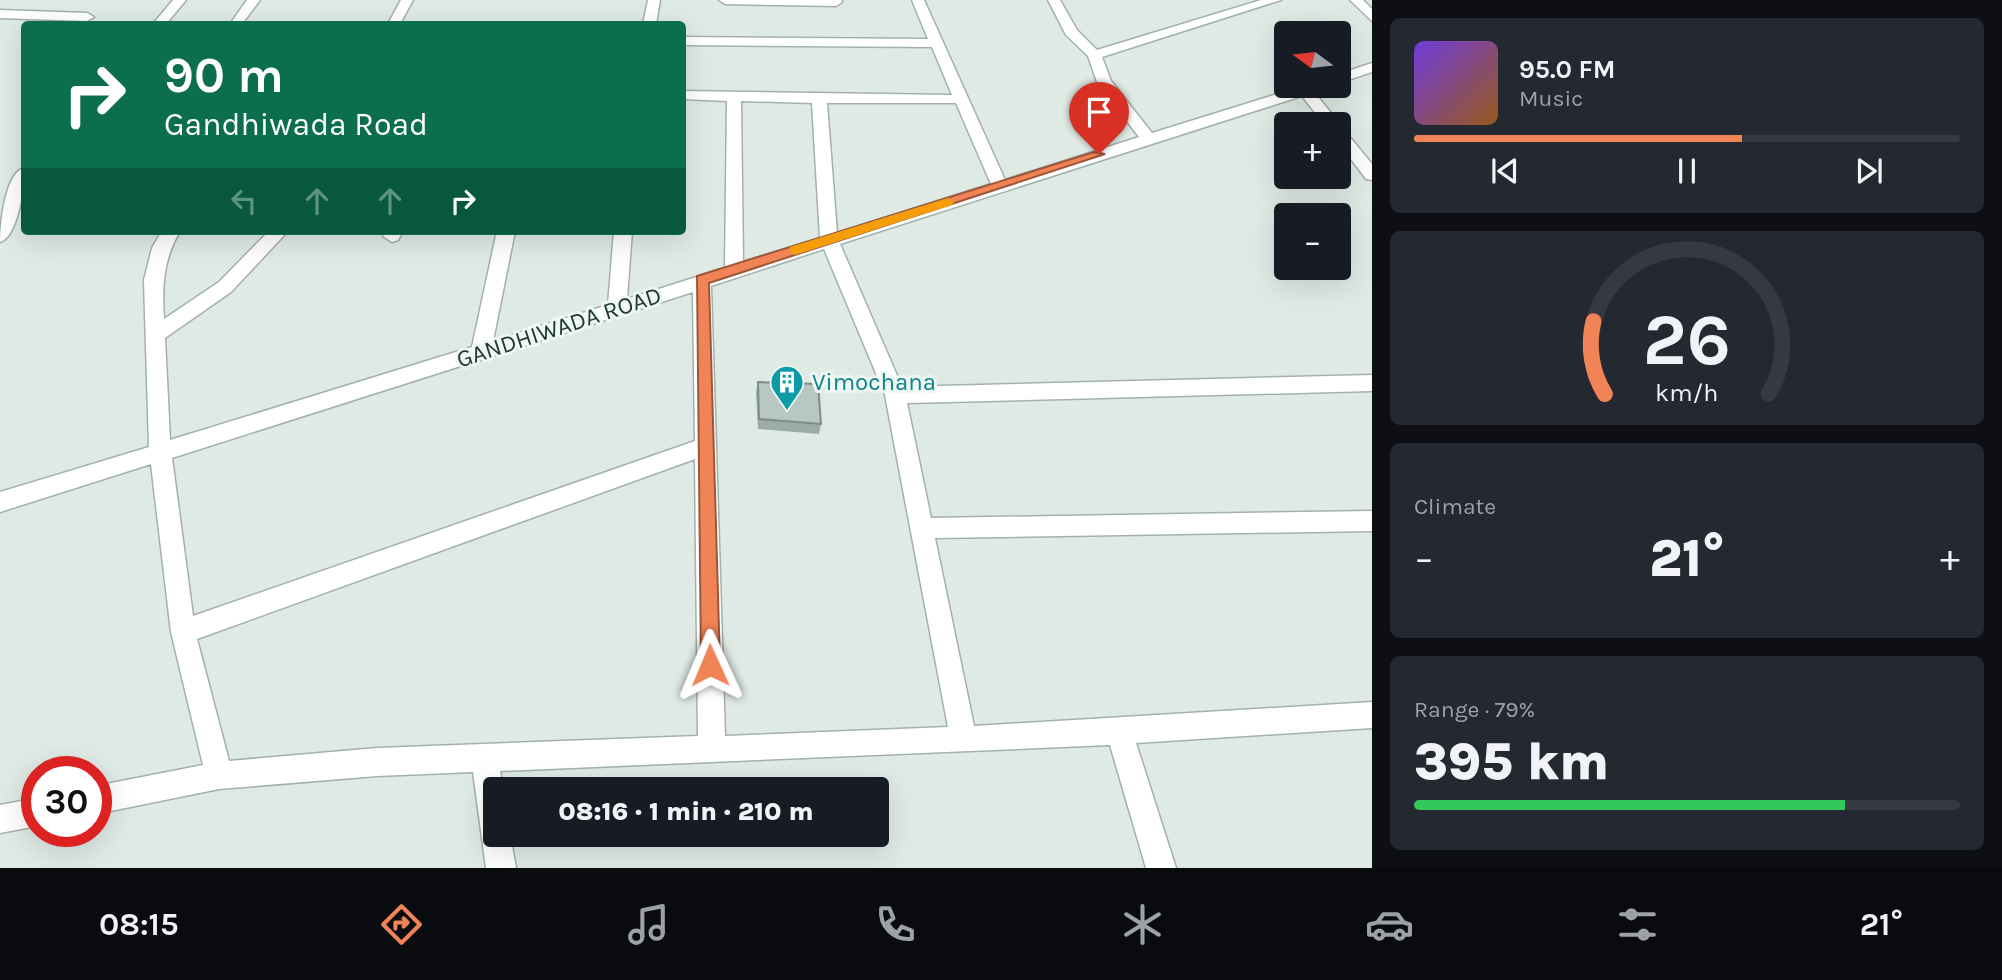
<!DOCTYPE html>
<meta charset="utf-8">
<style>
body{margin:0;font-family:Karla,sans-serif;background:#242831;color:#f1f3f6;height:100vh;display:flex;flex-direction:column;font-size:26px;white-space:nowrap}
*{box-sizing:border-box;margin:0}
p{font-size:23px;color:#9ea1a6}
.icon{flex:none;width:38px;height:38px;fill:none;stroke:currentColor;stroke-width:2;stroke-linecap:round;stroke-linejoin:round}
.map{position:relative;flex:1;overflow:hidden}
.side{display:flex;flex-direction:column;gap:18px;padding:18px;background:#0d0f14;width:630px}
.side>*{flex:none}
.top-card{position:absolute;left:21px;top:21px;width:665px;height:214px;border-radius:7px;box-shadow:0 7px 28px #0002;background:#0b6e4f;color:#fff;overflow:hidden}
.needle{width:46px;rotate:285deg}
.fabs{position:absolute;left:1274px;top:21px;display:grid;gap:14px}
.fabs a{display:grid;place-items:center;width:77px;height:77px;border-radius:7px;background:#171b24;box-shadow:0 7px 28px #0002;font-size:35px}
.speed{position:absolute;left:21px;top:756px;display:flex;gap:14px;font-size:35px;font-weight:700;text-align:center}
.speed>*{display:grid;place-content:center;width:91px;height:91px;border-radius:50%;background:#171b24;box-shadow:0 7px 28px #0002;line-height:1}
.speed .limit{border:10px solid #d22;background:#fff;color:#111}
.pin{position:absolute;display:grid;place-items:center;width:60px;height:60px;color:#fff;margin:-72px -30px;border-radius:50% 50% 50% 0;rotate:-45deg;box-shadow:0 0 7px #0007}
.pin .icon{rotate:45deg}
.me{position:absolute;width:77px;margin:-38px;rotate:359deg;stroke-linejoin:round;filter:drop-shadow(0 0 5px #0008)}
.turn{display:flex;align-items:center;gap:24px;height:147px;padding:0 28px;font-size:32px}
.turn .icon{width:91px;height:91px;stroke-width:2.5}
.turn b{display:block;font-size:49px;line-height:60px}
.lanes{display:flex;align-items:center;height:66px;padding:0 28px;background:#0003;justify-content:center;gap:35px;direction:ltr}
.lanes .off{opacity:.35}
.big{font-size:52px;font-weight:800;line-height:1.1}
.side .widget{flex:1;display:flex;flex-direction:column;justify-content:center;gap:10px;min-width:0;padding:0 24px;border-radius:10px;background:#242831}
.side .dial{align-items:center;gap:0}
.dial svg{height:182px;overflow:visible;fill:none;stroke:#363941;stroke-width:7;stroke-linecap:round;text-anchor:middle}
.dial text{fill:#f1f3f6;stroke:none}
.song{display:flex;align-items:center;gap:21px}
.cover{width:84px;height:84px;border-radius:10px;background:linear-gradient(135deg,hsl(260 70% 55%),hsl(30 70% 35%))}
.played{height:7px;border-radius:4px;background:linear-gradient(90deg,#f18456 60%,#363941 60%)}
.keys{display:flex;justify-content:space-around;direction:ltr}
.heat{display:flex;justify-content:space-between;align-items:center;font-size:38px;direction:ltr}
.charge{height:10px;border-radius:5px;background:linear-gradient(90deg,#34c759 79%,#363941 0)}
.trip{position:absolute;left:483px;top:777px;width:406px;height:70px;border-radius:7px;background:#171b24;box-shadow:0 7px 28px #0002;font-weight:800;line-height:70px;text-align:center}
.tabs{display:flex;height:112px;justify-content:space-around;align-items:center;background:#090b0e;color:#9ea1a6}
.tabs .icon{width:49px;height:49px}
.tabs .on{color:#f18456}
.tabs b{font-size:32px;color:#f1f3f6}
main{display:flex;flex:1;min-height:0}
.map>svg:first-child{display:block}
</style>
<main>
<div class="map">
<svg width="1372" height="868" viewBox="0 0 1372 868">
<rect width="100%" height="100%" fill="#dfeae5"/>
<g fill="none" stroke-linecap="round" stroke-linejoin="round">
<defs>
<g id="minor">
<polygon points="173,0 186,0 166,24 153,24"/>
<polygon points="247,0 260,0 242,24 230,24"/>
<polygon points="401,0 413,0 400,24 388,24"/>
<polygon points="648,0 660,0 656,24 643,24"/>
<polygon points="719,0 841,0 842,2 836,6 725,4"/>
<path d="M912,0H924L1005,180L1139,137L1097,82L1088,56L1066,35L1048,0H1060L1077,30L1097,50L1261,0H1281L1102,57L1111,81L1152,133L1303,86H1324L1314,92L1340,124H1324L1302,96L840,244L902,387L1372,375V391L907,403L931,518L1372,511V531L935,538L974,726L1372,702V728L1136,743L1176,868H1146L1110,745L500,771L503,789H495V835H510L516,868H486L473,772L377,776L219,789L96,814V786L203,765L171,632L151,464L0,512V492L149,447L144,280L152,248L162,231H180C163,260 162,286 164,319L219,282L269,231H288L231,292L165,338L170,440L472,347L497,231H515L493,341L608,305L614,231H632L627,299L725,268L727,101L682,99V91L952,95L932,47L682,45V37L928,39ZM741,101L812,103L820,238L743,262ZM827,103H956L991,184L837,233ZM824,249L885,395L948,727L725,736L711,286ZM693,292L695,441L193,616L172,458ZM695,459L698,736L377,748L229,761L197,639Z"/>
<polygon points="1350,0 1363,0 1372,9 1372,21"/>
<polygon points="0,10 87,13 94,17 87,21 0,18"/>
<polygon points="1372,63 1372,72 1339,83 1339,74"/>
<polygon points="1339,128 1344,130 1372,164 1372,180 1366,179 1339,143"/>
<path d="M24,168C25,184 18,237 0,242C0,225 5,173 24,168Z"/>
<polygon points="385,231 403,231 398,240 392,242 383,236"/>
<polygon points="37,798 37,826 0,833 0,805"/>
</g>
</defs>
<use href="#minor" stroke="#a2b1ac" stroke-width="3"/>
<use href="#minor" fill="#fff" fill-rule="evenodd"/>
</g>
<polygon fill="#9daba6" points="758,382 821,424 819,434 758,429 756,392"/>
<polygon fill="#b7c7c1" stroke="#808b87" stroke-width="2" points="758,382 818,384 821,424 759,419"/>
<polygon fill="#f18456" stroke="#9d5638" stroke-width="2" points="1094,152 1105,154 709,283 720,665 717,672 710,675 703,672 701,665 697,276"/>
<polygon fill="#f59e0b" points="948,198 954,202 952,205 795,255 789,251 790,247"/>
<defs>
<symbol id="building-pin" viewBox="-11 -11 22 30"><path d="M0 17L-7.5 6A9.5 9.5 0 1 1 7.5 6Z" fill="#0f9aa8" stroke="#eff7f3"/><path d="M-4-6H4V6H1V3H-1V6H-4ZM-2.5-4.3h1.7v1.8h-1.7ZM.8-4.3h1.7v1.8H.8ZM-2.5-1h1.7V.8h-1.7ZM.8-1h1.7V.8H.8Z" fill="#fff"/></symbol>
</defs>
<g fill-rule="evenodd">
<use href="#building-pin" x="768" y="363" width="38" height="52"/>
</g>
<g text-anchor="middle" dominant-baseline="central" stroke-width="6" stroke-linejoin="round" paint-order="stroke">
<g font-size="24" fill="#203934" stroke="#eff7f3">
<text transform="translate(559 327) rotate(-18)">GANDHIWADA ROAD</text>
</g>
<g font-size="24" fill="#0d838f" stroke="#eff7f3" text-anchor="start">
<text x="812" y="382">Vimochana</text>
</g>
</g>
</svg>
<div class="fabs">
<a><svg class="needle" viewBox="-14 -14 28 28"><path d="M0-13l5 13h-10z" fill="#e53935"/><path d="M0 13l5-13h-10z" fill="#9ea1a6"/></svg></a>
<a>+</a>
<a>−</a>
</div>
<div class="speed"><div class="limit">30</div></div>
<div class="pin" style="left:1099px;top:154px;background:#d93025"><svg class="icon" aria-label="arrive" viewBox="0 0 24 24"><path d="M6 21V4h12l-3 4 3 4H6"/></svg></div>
<svg class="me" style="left:710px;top:665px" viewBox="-20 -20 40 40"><path d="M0-17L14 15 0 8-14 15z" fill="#f18456" stroke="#fff" stroke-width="4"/></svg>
<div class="trip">08:16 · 1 min · 210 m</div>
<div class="top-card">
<div class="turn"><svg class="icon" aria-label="right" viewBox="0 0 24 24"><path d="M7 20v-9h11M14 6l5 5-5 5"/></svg><div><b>90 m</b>Gandhiwada Road</div></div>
<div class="lanes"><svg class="icon off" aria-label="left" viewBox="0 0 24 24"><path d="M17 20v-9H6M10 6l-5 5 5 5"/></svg><svg class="icon off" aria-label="ahead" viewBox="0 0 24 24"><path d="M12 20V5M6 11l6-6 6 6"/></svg><svg class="icon off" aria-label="ahead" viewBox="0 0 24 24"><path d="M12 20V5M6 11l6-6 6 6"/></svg><svg class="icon" aria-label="right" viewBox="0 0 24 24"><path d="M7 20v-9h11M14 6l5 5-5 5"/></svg></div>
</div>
</div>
<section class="side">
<div class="widget">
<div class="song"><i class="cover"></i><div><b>95.0 FM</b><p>Music</p></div></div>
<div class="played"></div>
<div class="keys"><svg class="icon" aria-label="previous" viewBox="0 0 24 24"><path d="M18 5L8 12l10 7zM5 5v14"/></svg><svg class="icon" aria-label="pause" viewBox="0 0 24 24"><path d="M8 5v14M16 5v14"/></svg><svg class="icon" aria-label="next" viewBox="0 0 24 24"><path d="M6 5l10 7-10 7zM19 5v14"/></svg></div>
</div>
<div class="widget dial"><svg viewBox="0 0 100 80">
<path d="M14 69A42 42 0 1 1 86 69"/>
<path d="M14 69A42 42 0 0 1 9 37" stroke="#f18456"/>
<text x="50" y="56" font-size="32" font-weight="700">26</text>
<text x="50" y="72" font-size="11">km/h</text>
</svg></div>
<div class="widget"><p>Climate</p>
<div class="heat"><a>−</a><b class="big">21°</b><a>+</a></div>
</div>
<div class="widget"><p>Range · 79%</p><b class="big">395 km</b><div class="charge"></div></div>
</section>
</main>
<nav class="tabs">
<b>08:15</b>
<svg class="icon on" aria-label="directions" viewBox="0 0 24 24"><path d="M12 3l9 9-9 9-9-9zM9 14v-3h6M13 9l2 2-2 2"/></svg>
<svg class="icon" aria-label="music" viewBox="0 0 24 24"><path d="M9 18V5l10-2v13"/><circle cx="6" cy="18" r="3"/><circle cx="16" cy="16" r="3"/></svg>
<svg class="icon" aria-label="phone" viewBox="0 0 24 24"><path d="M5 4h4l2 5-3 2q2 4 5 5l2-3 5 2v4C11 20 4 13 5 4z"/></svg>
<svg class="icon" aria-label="climate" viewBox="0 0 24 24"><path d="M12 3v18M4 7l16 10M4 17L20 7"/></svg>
<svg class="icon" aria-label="car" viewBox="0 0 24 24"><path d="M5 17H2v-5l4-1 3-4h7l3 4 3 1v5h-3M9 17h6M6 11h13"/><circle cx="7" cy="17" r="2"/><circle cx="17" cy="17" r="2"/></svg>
<svg class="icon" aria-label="filters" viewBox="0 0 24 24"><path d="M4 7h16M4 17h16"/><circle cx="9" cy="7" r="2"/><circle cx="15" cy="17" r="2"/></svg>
<b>21°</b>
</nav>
